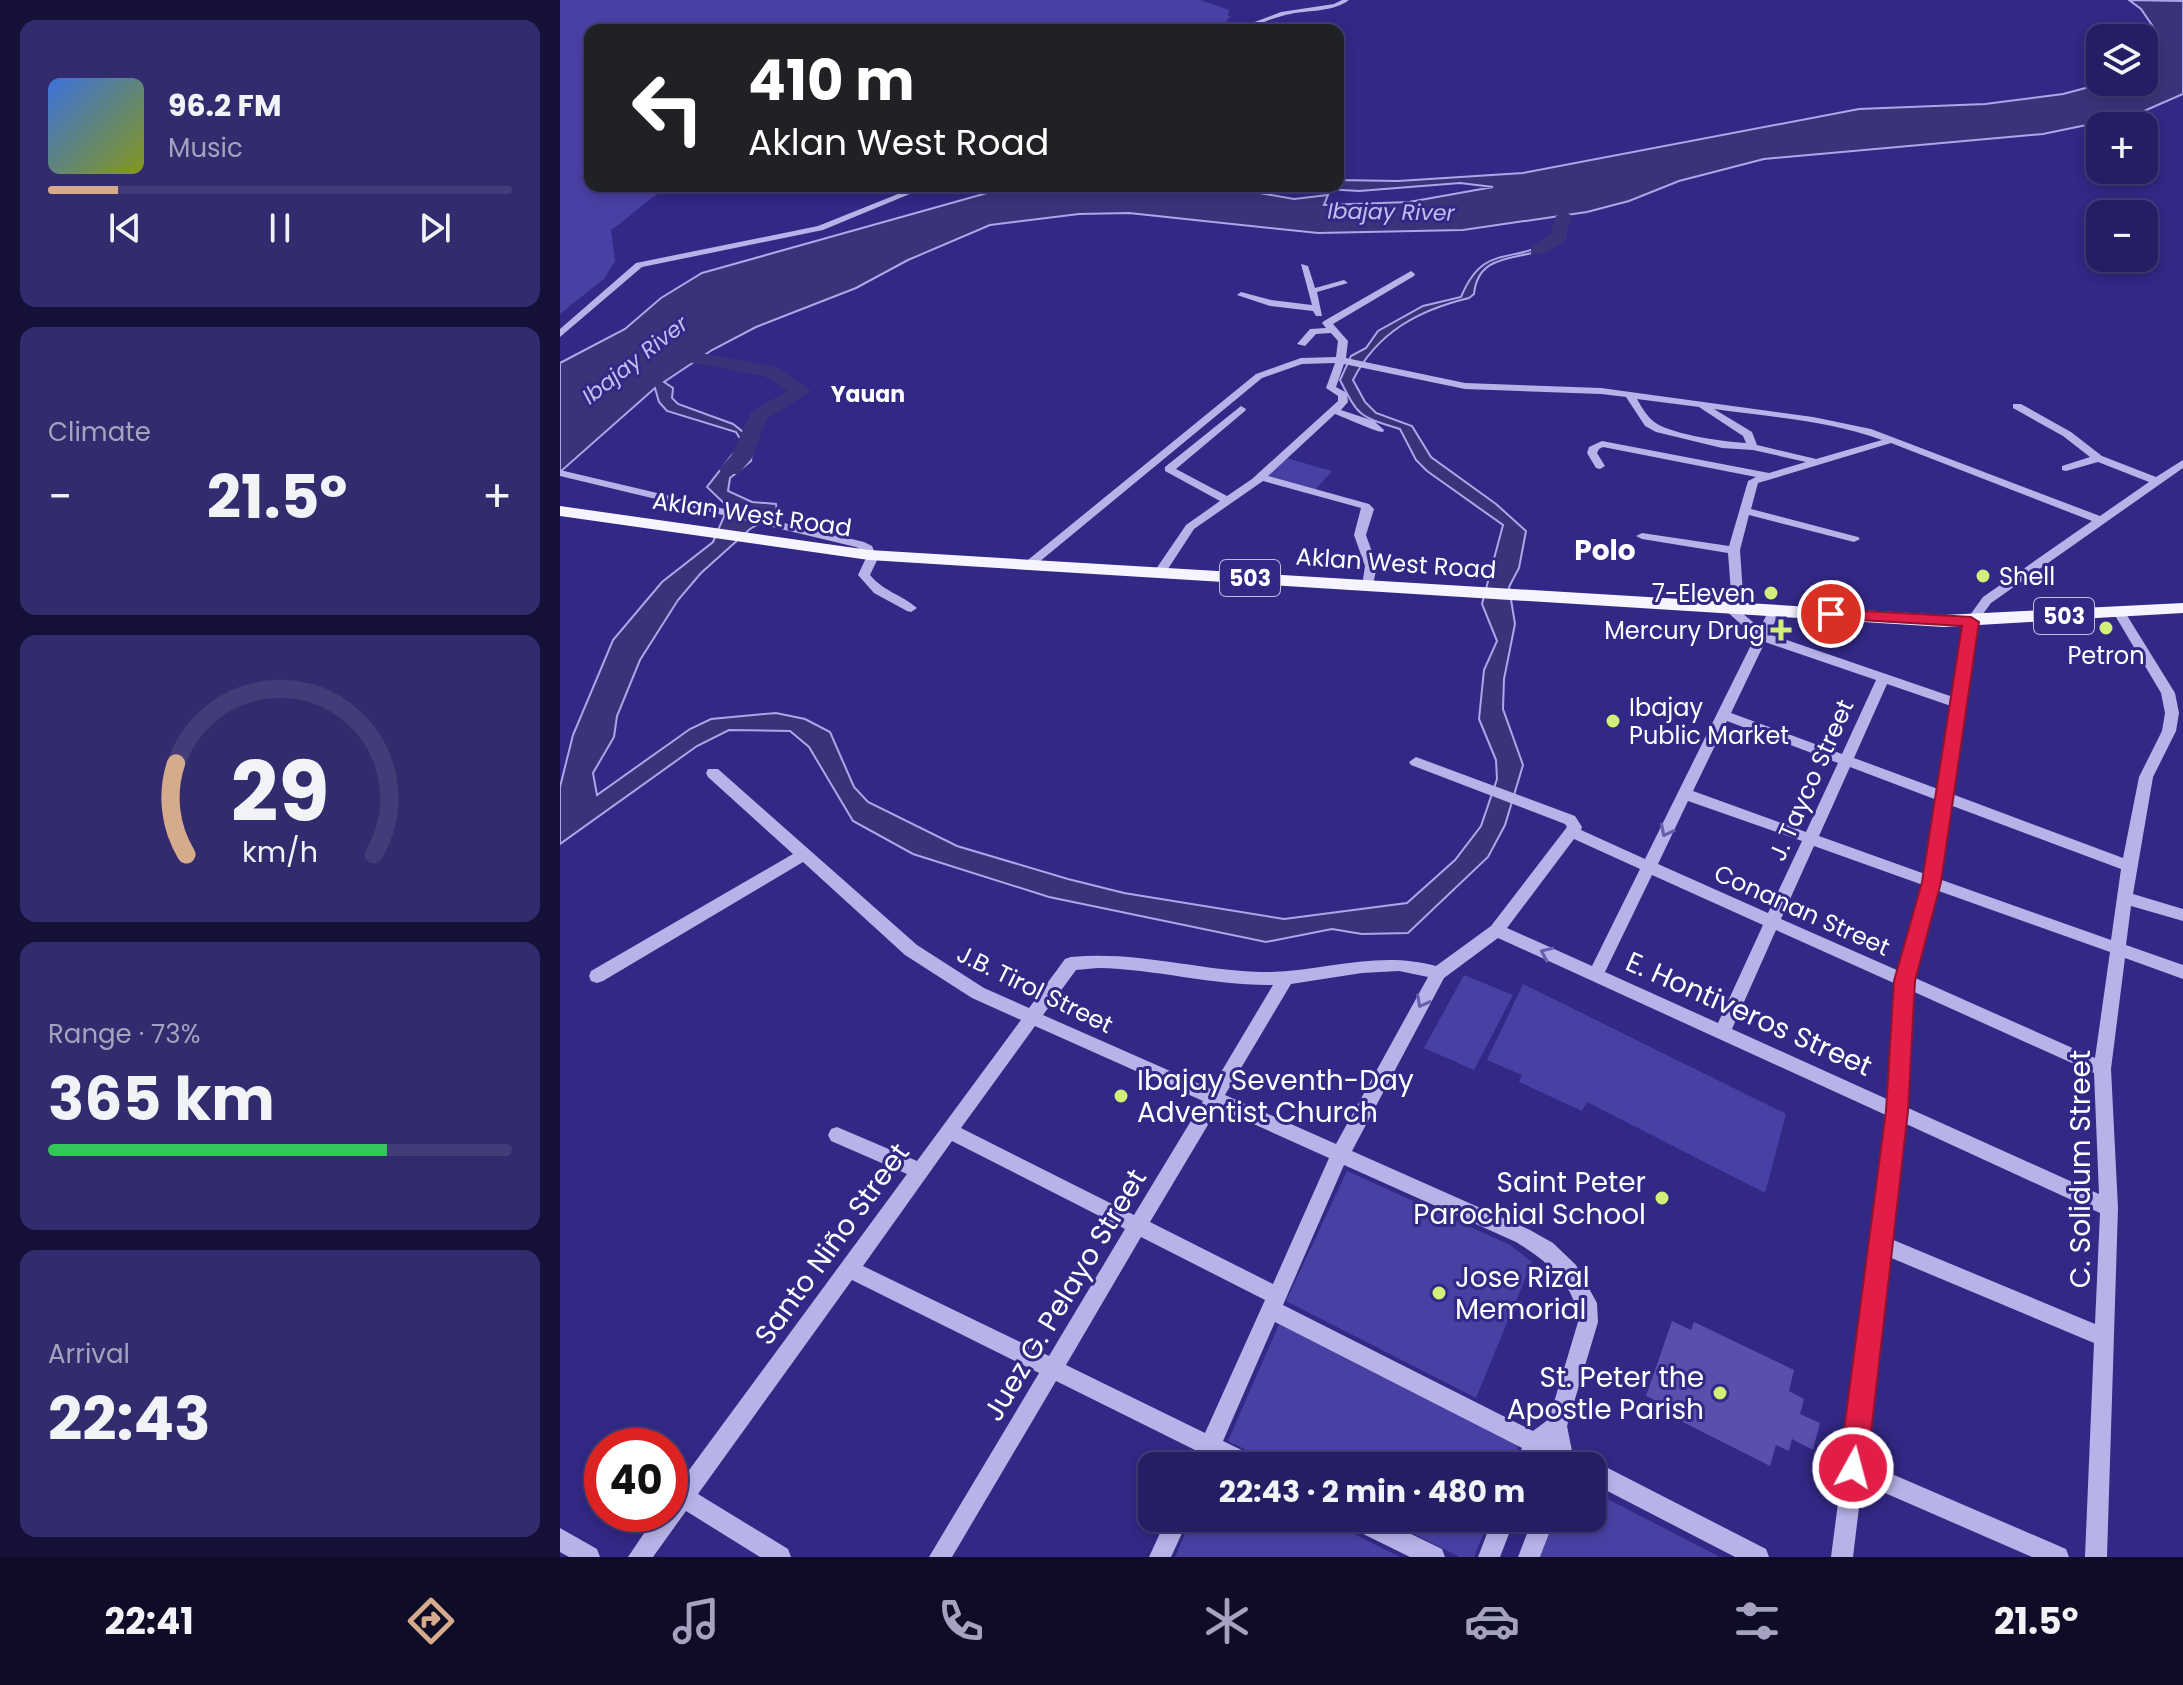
<!DOCTYPE html>
<meta charset="utf-8">
<style>
body{margin:0;font-family:Poppins,sans-serif;background:#322b6d;color:#f1f3f6;height:100vh;display:flex;flex-direction:column;font-size:30px;white-space:nowrap}
*{box-sizing:border-box;margin:0}
p{font-size:26px;color:#a4a2bf}
.icon{flex:none;width:44px;height:44px;fill:none;stroke:currentColor;stroke-width:2;stroke-linecap:round;stroke-linejoin:round}
.map{position:relative;flex:1;overflow:hidden}
.drawer{display:flex;flex-direction:column;gap:20px;padding:20px;background:#151037;width:560px}
.drawer>*{flex:none}
.guide{position:absolute;left:24px;top:24px;width:760px;height:168px;border-radius:16px;box-shadow:0 4px 12px #0003,0 0 0 2px #423c78;background:#202124;color:#fff;overflow:hidden}
.buttons{position:absolute;left:1526px;top:24px;display:grid;gap:16px}
.buttons a{display:grid;place-items:center;width:72px;height:72px;border-radius:16px;background:#261e64;box-shadow:0 4px 12px #0003,0 0 0 2px #423c78;font-size:40px}
.speed{position:absolute;left:24px;top:1428px;display:flex;gap:16px;font-size:40px;font-weight:700;text-align:center}
.speed>*{display:grid;place-content:center;width:104px;height:104px;border-radius:50%;background:#261e64;box-shadow:0 4px 12px #0003,0 0 0 2px #423c78;line-height:1}
.speed .limit{border:12px solid #d22;background:#fff;color:#111}
.pin{position:absolute;display:grid;place-items:center;width:68px;height:68px;color:#fff;margin:-34px;border:4px solid #fff;border-radius:50%;box-shadow:0 2px 8px #0007}
.me{position:absolute;width:88px;margin:-44px;rotate:7deg;stroke-linejoin:round;filter:drop-shadow(0 0 6px #0008)}
.turn{display:flex;align-items:center;gap:28px;height:168px;padding:0 32px;font-size:36px}
.turn .icon{width:104px;height:104px;stroke-width:2.5}
.turn b{display:block;font-size:56px;line-height:68px}
.big{font-size:60px;font-weight:700;line-height:1.1}
.drawer .widget{flex:1;display:flex;flex-direction:column;justify-content:center;gap:12px;min-width:0;padding:0 28px;border-radius:16px;background:#322b6d}
.drawer .dial{align-items:center;gap:0}
.dial svg{height:208px;overflow:visible;fill:none;stroke:#423c78;stroke-width:7;stroke-linecap:round;text-anchor:middle}
.dial text{fill:#f1f3f6;stroke:none}
.song{display:flex;align-items:center;gap:24px}
.cover{width:96px;height:96px;border-radius:12px;background:linear-gradient(135deg,hsl(220 70% 55%),hsl(70 70% 35%))}
.played{height:8px;border-radius:4px;background:linear-gradient(90deg,#d6ab8b 15%,#423c78 15%)}
.keys{display:flex;justify-content:space-around;direction:ltr}
.heat{display:flex;justify-content:space-between;align-items:center;font-size:44px;direction:ltr}
.charge{height:12px;border-radius:6px;background:linear-gradient(90deg,#34c759 73%,#423c78 0)}
.trip{position:absolute;left:578px;top:1452px;width:468px;height:80px;border-radius:16px;background:#261e64;box-shadow:0 4px 12px #0003,0 0 0 2px #423c78;font-weight:700;line-height:80px;text-align:center}
.tabs{display:flex;height:128px;justify-content:space-around;align-items:center;background:#0f0c28;color:#a4a2bf}
.tabs .icon{width:56px;height:56px}
.tabs .active{color:#d6ab8b}
.tabs b{font-size:36px;color:#f1f3f6}
main{display:flex;flex:1;min-height:0}
.map>svg:first-child{display:block}
</style>
<main>
<section class="drawer">
<div class="widget">
<div class="song"><i class="cover"></i><div><b>96.2 FM</b><p>Music</p></div></div>
<div class="played"></div>
<div class="keys"><svg class="icon" aria-label="previous" viewBox="0 0 24 24"><path d="M18 5L8 12l10 7zM5 5v14"/></svg><svg class="icon" aria-label="pause" viewBox="0 0 24 24"><path d="M8 5v14M16 5v14"/></svg><svg class="icon" aria-label="next" viewBox="0 0 24 24"><path d="M6 5l10 7-10 7zM19 5v14"/></svg></div>
</div>
<div class="widget"><p>Climate</p>
<div class="heat"><a>−</a><b class="big">21.5°</b><a>+</a></div>
</div>
<div class="widget dial"><svg viewBox="0 0 100 80">
<path d="M14 69A42 42 0 1 1 86 69"/>
<path d="M14 69A42 42 0 0 1 10 34" stroke="#d6ab8b"/>
<text x="50" y="56" font-size="32" font-weight="700">29</text>
<text x="50" y="72" font-size="11">km/h</text>
</svg></div>
<div class="widget"><p>Range · 73%</p><b class="big">365 km</b><div class="charge"></div></div>
<div class="widget"><p>Arrival</p><b class="big">22:43</b></div>
</section>
<div class="map">
<svg width="1623" height="1557" viewBox="0 0 1623 1557">
<rect width="100%" height="100%" fill="#322885"/>
<g fill="#4940a4">
<path d="M0,0H640L669,10L668,16H671L660,28L649,30H30V186H114C88,196 74,215 51,230L55,261L45,278L0,314Z"/>
<polygon points="726,458 772,471 755,490 705,476"/>
<polygon points="904,975 953,995 914,1070 864,1048"/>
<polygon points="963,984 1226,1114 1205,1193 1027,1102 1022,1111 959,1082 962,1075 927,1060"/>
<polygon points="787,1171 950,1245 972,1262 916,1398 726,1301"/>
<polygon points="720,1322 958,1446 950,1466 718,1466 668,1441"/>
<polygon points="1032,1491 1160,1557 980,1557 995,1518 1032,1518"/>
<polygon points="632,1518 762,1518 840,1557 615,1557"/>
<polygon points="822,1518 930,1518 914,1557 900,1557"/>
</g>
<path fill="#3b3379" stroke="#aca7e8" stroke-width="2" d="M1569,0L1623,1V94L1575,115L1483,134L1204,159L1119,181L1069,201L1027,212L903,230L758,233L569,213L519,214L430,225L348,260L296,288L196,327L152,350L104,382L113,388L112,398L118,404L173,424L193,440L191,461L170,478L168,491L192,502L216,504L217,513L190,529L141,573L118,600L80,660L57,716L54,737L33,773L37,795L130,729L151,719L216,713L245,719L270,732L294,787L308,802L397,846L508,879L564,893L724,919L847,903L895,860L921,826L937,779L936,760L919,719L924,670L937,641L922,604L943,525L867,471L856,460L840,429C798,416 799,417 780,380L791,356L806,348L818,331L863,306L901,297C922,247 945,262 982,246C992,242 996,231 1004,225L1005,236C998,241 991,248 983,250C954,260 918,254 914,294L909,298C859,310 817,332 793,380L805,402L816,413L852,426L871,457L936,504L966,531L959,568L949,587L955,624L944,679L943,709L963,765L945,825L928,857L848,933L802,934L772,929L706,942L489,897L353,854L293,821L249,747L230,731L169,730L137,746L0,844V787L13,735L53,640L102,582L153,542L168,507L147,487L182,442L176,432L107,411L99,402L95,388L0,472V363L65,329L101,298L142,273L452,186H660L734,199L768,195L764,205L849,202L933,187L900,183L799,191L715,186H778V180L838,181L963,173L1299,109L1425,104L1503,94L1548,82H1584V65L1589,62L1592,43L1598,34L1581,9Z"/>
<g fill="none" stroke-linecap="round" stroke-linejoin="round">
<g fill="#3b3379" fill-rule="evenodd">
<polygon points="1004,211 1012,216 1004,242 983,254 971,254 971,246 990,235 996,216"/>
<polygon points="102,346 217,367 251,391 207,419 192,458 178,474 162,474 159,469 171,456 191,412 227,391 204,376 95,356 92,352"/>
</g>
</g>
<polygon fill="#5950ad" points="1112,1321 1131,1330 1134,1322 1234,1370 1229,1391 1244,1399 1240,1414 1260,1423 1253,1450 1232,1439 1229,1451 1216,1445 1210,1466 1103,1412 1105,1405 1086,1396"/>
<g fill="none" stroke-linecap="round" stroke-linejoin="round">
<g fill="#b7b3e8" fill-rule="evenodd">
<path d="M782,0H789C770,14 744,9 722,16C705,20 690,30 673,30L721,12L774,4Z"/>
<polygon points="358,186 369,186 263,230 82,267 0,337 0,329 76,263 258,226"/>
<polygon points="741,264 748,266 755,288 784,280 788,283 757,292 762,316 756,316 753,311 710,306 677,295 681,292 711,300 752,305"/>
<path d="M851,271L855,274L854,276L773,324L788,341L786,358L905,383L1041,388L1253,417L1311,429L1540,516L1589,482L1538,462L1506,471L1502,470V466L1530,457L1503,436L1453,408V404H1461L1511,432L1542,456L1596,477L1623,460V468L1431,603L1417,622L1392,794L1563,858L1579,777L1602,731L1605,713L1601,693L1553,612L1555,609H1563L1615,693L1619,713L1616,731L1593,777L1573,894L1623,909V921L1571,906L1566,945L1623,965V979L1565,958L1551,1069L1558,1208L1547,1557H1525L1534,1343L1329,1257L1304,1462L1506,1549L1509,1557H1472L1302,1483L1293,1557H1271L1328,1116L938,938L884,978L792,1151L970,1230L993,1243L1016,1265L1037,1303L1038,1322L1007,1426L1012,1451L1028,1458L1029,1463L1040,1464L1206,1549L1209,1557H1175L1032,1483V1466H994L979,1457L976,1466H954L962,1448L715,1322L663,1441L698,1458L701,1466H667L655,1460L652,1466H630L637,1451L496,1381L392,1557H369L479,1373L292,1280L138,1494L228,1549L231,1557H200L126,1511L93,1557H68L97,1514H110V1496L347,1174L271,1141L268,1135L271,1129L277,1127L357,1161L461,1020L412,998L345,955L243,862L43,981L37,983L31,981L29,976L31,971L233,854L148,777L146,773L148,769H158L357,945L424,988L469,1008L505,959L511,957C578,951 635,970 700,972C760,973 816,949 876,966L931,926L1007,827L1005,824L851,765L849,762L856,757L1015,816L1022,827L1021,830L1085,859L1195,637L1163,608L1165,605H1172L1168,553L1082,539L1076,536L1082,533L1169,546L1188,481L1196,477L1043,447L1039,449L1037,453L1045,466L1040,469L1036,468L1027,453L1029,447L1042,441L1209,473L1246,462L1193,450L1162,448L1096,432L1085,426L1066,397L1041,394L905,389L784,364L776,387L787,393L788,402L781,410L814,421L824,430L823,432C816,432 786,418 775,414L708,476L809,504L814,509L806,535L817,566L812,589H804L802,586L805,566L794,535L801,508L703,481L634,529L604,575H596L594,572L626,525L660,501L605,471V467L681,406L686,409L685,411L616,469L667,496L692,479L778,401V396L766,388L775,363L742,364L702,378L473,567L469,568L463,564L696,374L741,358L776,357L778,341L771,333L756,334L745,346L737,344L750,329L766,328L762,323L764,321ZM1077,399L1139,407L1183,436L1186,443C1166,442 1105,434 1092,420C1086,415 1081,406 1077,399ZM1154,409C1209,417 1269,420 1322,440L1256,459L1197,445L1192,432ZM1331,443L1532,521L1423,597L1405,622L1393,697L1209,634L1220,611L1218,608H1210L1200,628L1181,612L1184,609L1180,550L1189,515L1294,542L1300,539L1298,537L1191,509L1198,483ZM1205,642L1316,680L1282,754L1171,713ZM1327,684L1391,706L1378,789L1294,758ZM1167,721L1278,763L1246,832L1133,791ZM1290,767L1377,800L1365,874L1259,836ZM1128,801L1242,841L1208,913L1098,864ZM1390,805L1561,869L1551,940L1379,879ZM1014,839L1080,869L1032,966L947,928ZM1254,846L1363,885L1339,971L1221,919ZM1092,875L1203,925L1158,1023L1045,972ZM1376,890L1550,952L1535,1058L1353,977ZM1216,930L1336,984L1329,1100L1172,1029ZM538,968C597,969 654,986 713,985L651,1089L483,1015L516,970ZM839,971L868,977L776,1144L665,1095L731,984L802,973ZM1352,991L1534,1073L1539,1194L1346,1107ZM475,1026L643,1101L574,1215L401,1128ZM658,1108L769,1158L713,1284L590,1222ZM1344,1123L1540,1213L1535,1324L1331,1239ZM392,1141L565,1229L489,1356L303,1266ZM784,1165L956,1242C987,1261 1016,1284 1018,1322L989,1419L973,1431L723,1305ZM581,1237L705,1300L645,1433L506,1365Z"/>
<path d="M0,470L304,542L312,546L315,553L319,556L310,575C323,591 342,595 357,608L351,612L347,611L314,593L298,575L306,558L302,550L296,547L0,476Z"/>
<polygon points="607,1518 629,1518 611,1557 589,1557"/>
<polygon points="784,1518 818,1518 882,1549 885,1557 850,1557 787,1526"/>
<polygon points="933,1518 955,1518 940,1557 918,1557"/>
<polygon points="973,1518 995,1518 980,1557 958,1557"/>
<polygon points="0,1528 37,1549 40,1557 9,1557 0,1552"/>
</g>
<polygon fill="#f6f4fe" fill-rule="evenodd" points="0,506 309,550 1384,615 1623,603 1623,613 1384,627 309,560 0,516"/>
</g>
<defs><path id="oneway-chevron" d="M-2-3.5L2.5 0L-2 3.5" fill="none" stroke-width="1.6" stroke-linecap="round" stroke-linejoin="round" transform="scale(2)"/></defs>
<g stroke="#6760ad">
<use href="#oneway-chevron" transform="translate(1106 831) rotate(117)"/>
<use href="#oneway-chevron" transform="translate(986 953) rotate(-156)"/>
<use href="#oneway-chevron" transform="translate(862 1002) rotate(118)"/>
</g>
<polygon fill="#e11d48" stroke="#92132f" stroke-width="2" points="1271,609 1411,617 1419,622 1381,882 1355,981 1348,1111 1307,1468 1303,1478 1293,1482 1283,1478 1279,1468 1326,1111 1334,981 1362,882 1402,626 1265,618 1265,611"/>
<g fill="#d1ef79" stroke="#322885" stroke-width="3">
<circle cx="1423" cy="576" r="8"/>
<circle cx="1211" cy="593" r="8"/>
<circle cx="1546" cy="628" r="8"/>
<path d="M1217 618h8v8h8v8h-8v8h-8v-8h-8v-8h8z"/>
<circle cx="1053" cy="721" r="8"/>
<circle cx="561" cy="1096" r="8"/>
<circle cx="1102" cy="1198" r="8"/>
<circle cx="879" cy="1293" r="8"/>
<circle cx="1160" cy="1393" r="8"/>
</g>
<g text-anchor="middle" dominant-baseline="central" stroke-width="6" stroke-linejoin="round" paint-order="stroke">
<g font-size="22" font-style="italic" fill="#c2beef" stroke="#322885">
<text transform="translate(831 212) rotate(1)">Ibajay River</text>
<text transform="translate(75 360) rotate(-38)">Ibajay River</text>
</g>
<g font-size="22" font-weight="bold" fill="#fff" stroke="#322885">
<text x="308" y="394">Yauan</text>
</g>
<g fill="#322885" stroke="#c2beda" stroke-width="2">
<rect x="660" y="560" width="60" height="36" rx="6"/>
<rect x="1474" y="598" width="60" height="36" rx="6"/>
</g>
<g font-size="22" font-weight="bold" fill="#fff">
<text x="690" y="578">503</text>
<text x="1504" y="616">503</text>
</g>
<g font-size="24" fill="#fff" stroke="#322885">
<text transform="translate(192 514) rotate(8)">Aklan West Road</text>
<text transform="translate(836 563) rotate(4)">Aklan West Road</text>
<text transform="translate(1251 780) rotate(-66)">J. Tayco Street</text>
<text transform="translate(1242 910) rotate(24)">Conanan Street</text>
<text transform="translate(475 989) rotate(26)">J.B. Tirol Street</text>
</g>
<g font-size="24" fill="#fff" stroke="#322885" text-anchor="start">
<text x="1439" y="576">Shell</text>
<text x="1195" y="593" text-anchor="end">7-Eleven</text>
<text x="1205" y="630" text-anchor="end">Mercury Drug</text>
<text x="1546" y="655" text-anchor="middle">Petron</text>
<text x="1069" y="707">Ibajay<tspan x="1069" dy="28">Public Market</tspan></text>
</g>
<g font-size="28" font-weight="bold" fill="#fff" stroke="#322885">
<text x="1045" y="550">Polo</text>
</g>
<g font-size="28" fill="#fff" stroke="#322885">
<text transform="translate(1189 1014) rotate(24)">E. Hontiveros Street</text>
<text transform="translate(1520 1169) rotate(-90)">C. Solidum Street</text>
<text transform="translate(272 1244) rotate(-54)">Santo Niño Street</text>
<text transform="translate(505 1295) rotate(-59)">Juez G. Pelayo Street</text>
</g>
<g font-size="28" fill="#fff" stroke="#322885" text-anchor="start">
<text x="577" y="1080">Ibajay Seventh-Day<tspan x="577" dy="32">Adventist Church</tspan></text>
<text x="1086" y="1182" text-anchor="end">Saint Peter<tspan x="1086" dy="32">Parochial School</tspan></text>
<text x="895" y="1277">Jose Rizal<tspan x="895" dy="32">Memorial</tspan></text>
<text x="1144" y="1377" text-anchor="end">St. Peter the<tspan x="1144" dy="32">Apostle Parish</tspan></text>
</g>
</g>
</svg>
<div class="buttons">
<a><svg class="icon" aria-label="layers" viewBox="0 0 24 24"><path d="M12 4l9 5-9 5-9-5zM3 14l9 5 9-5"/></svg></a>
<a>+</a>
<a>−</a>
</div>
<div class="speed"><div class="limit">40</div></div>
<div class="pin" style="left:1271px;top:614px;background:#d93025"><svg class="icon" aria-label="arrive" viewBox="0 0 24 24"><path d="M6 21V4h12l-3 4 3 4H6"/></svg></div>
<svg class="me" style="left:1293px;top:1468px" viewBox="-20 -20 40 40"><circle r="17" fill="#e11d48" stroke="#fff" stroke-width="3"/><path d="M0-11L8 9 0 5-8 9z" fill="#fff"/></svg>
<div class="trip">22:43 · 2 min · 480 m</div>
<div class="guide">
<div class="turn"><svg class="icon" aria-label="left" viewBox="0 0 24 24"><path d="M17 20v-9H6M10 6l-5 5 5 5"/></svg><div><b>410 m</b>Aklan West Road</div></div>
</div>
</div>
</main>
<nav class="tabs">
<b>22:41</b>
<svg class="icon active" aria-label="directions" viewBox="0 0 24 24"><path d="M12 3l9 9-9 9-9-9zM9 14v-3h6M13 9l2 2-2 2"/></svg>
<svg class="icon" aria-label="music" viewBox="0 0 24 24"><path d="M9 18V5l10-2v13"/><circle cx="6" cy="18" r="3"/><circle cx="16" cy="16" r="3"/></svg>
<svg class="icon" aria-label="phone" viewBox="0 0 24 24"><path d="M5 4h4l2 5-3 2q2 4 5 5l2-3 5 2v4C11 20 4 13 5 4z"/></svg>
<svg class="icon" aria-label="climate" viewBox="0 0 24 24"><path d="M12 3v18M4 7l16 10M4 17L20 7"/></svg>
<svg class="icon" aria-label="car" viewBox="0 0 24 24"><path d="M5 17H2v-5l4-1 3-4h7l3 4 3 1v5h-3M9 17h6M6 11h13"/><circle cx="7" cy="17" r="2"/><circle cx="17" cy="17" r="2"/></svg>
<svg class="icon" aria-label="filters" viewBox="0 0 24 24"><path d="M4 7h16M4 17h16"/><circle cx="9" cy="7" r="2"/><circle cx="15" cy="17" r="2"/></svg>
<b>21.5°</b>
</nav>
